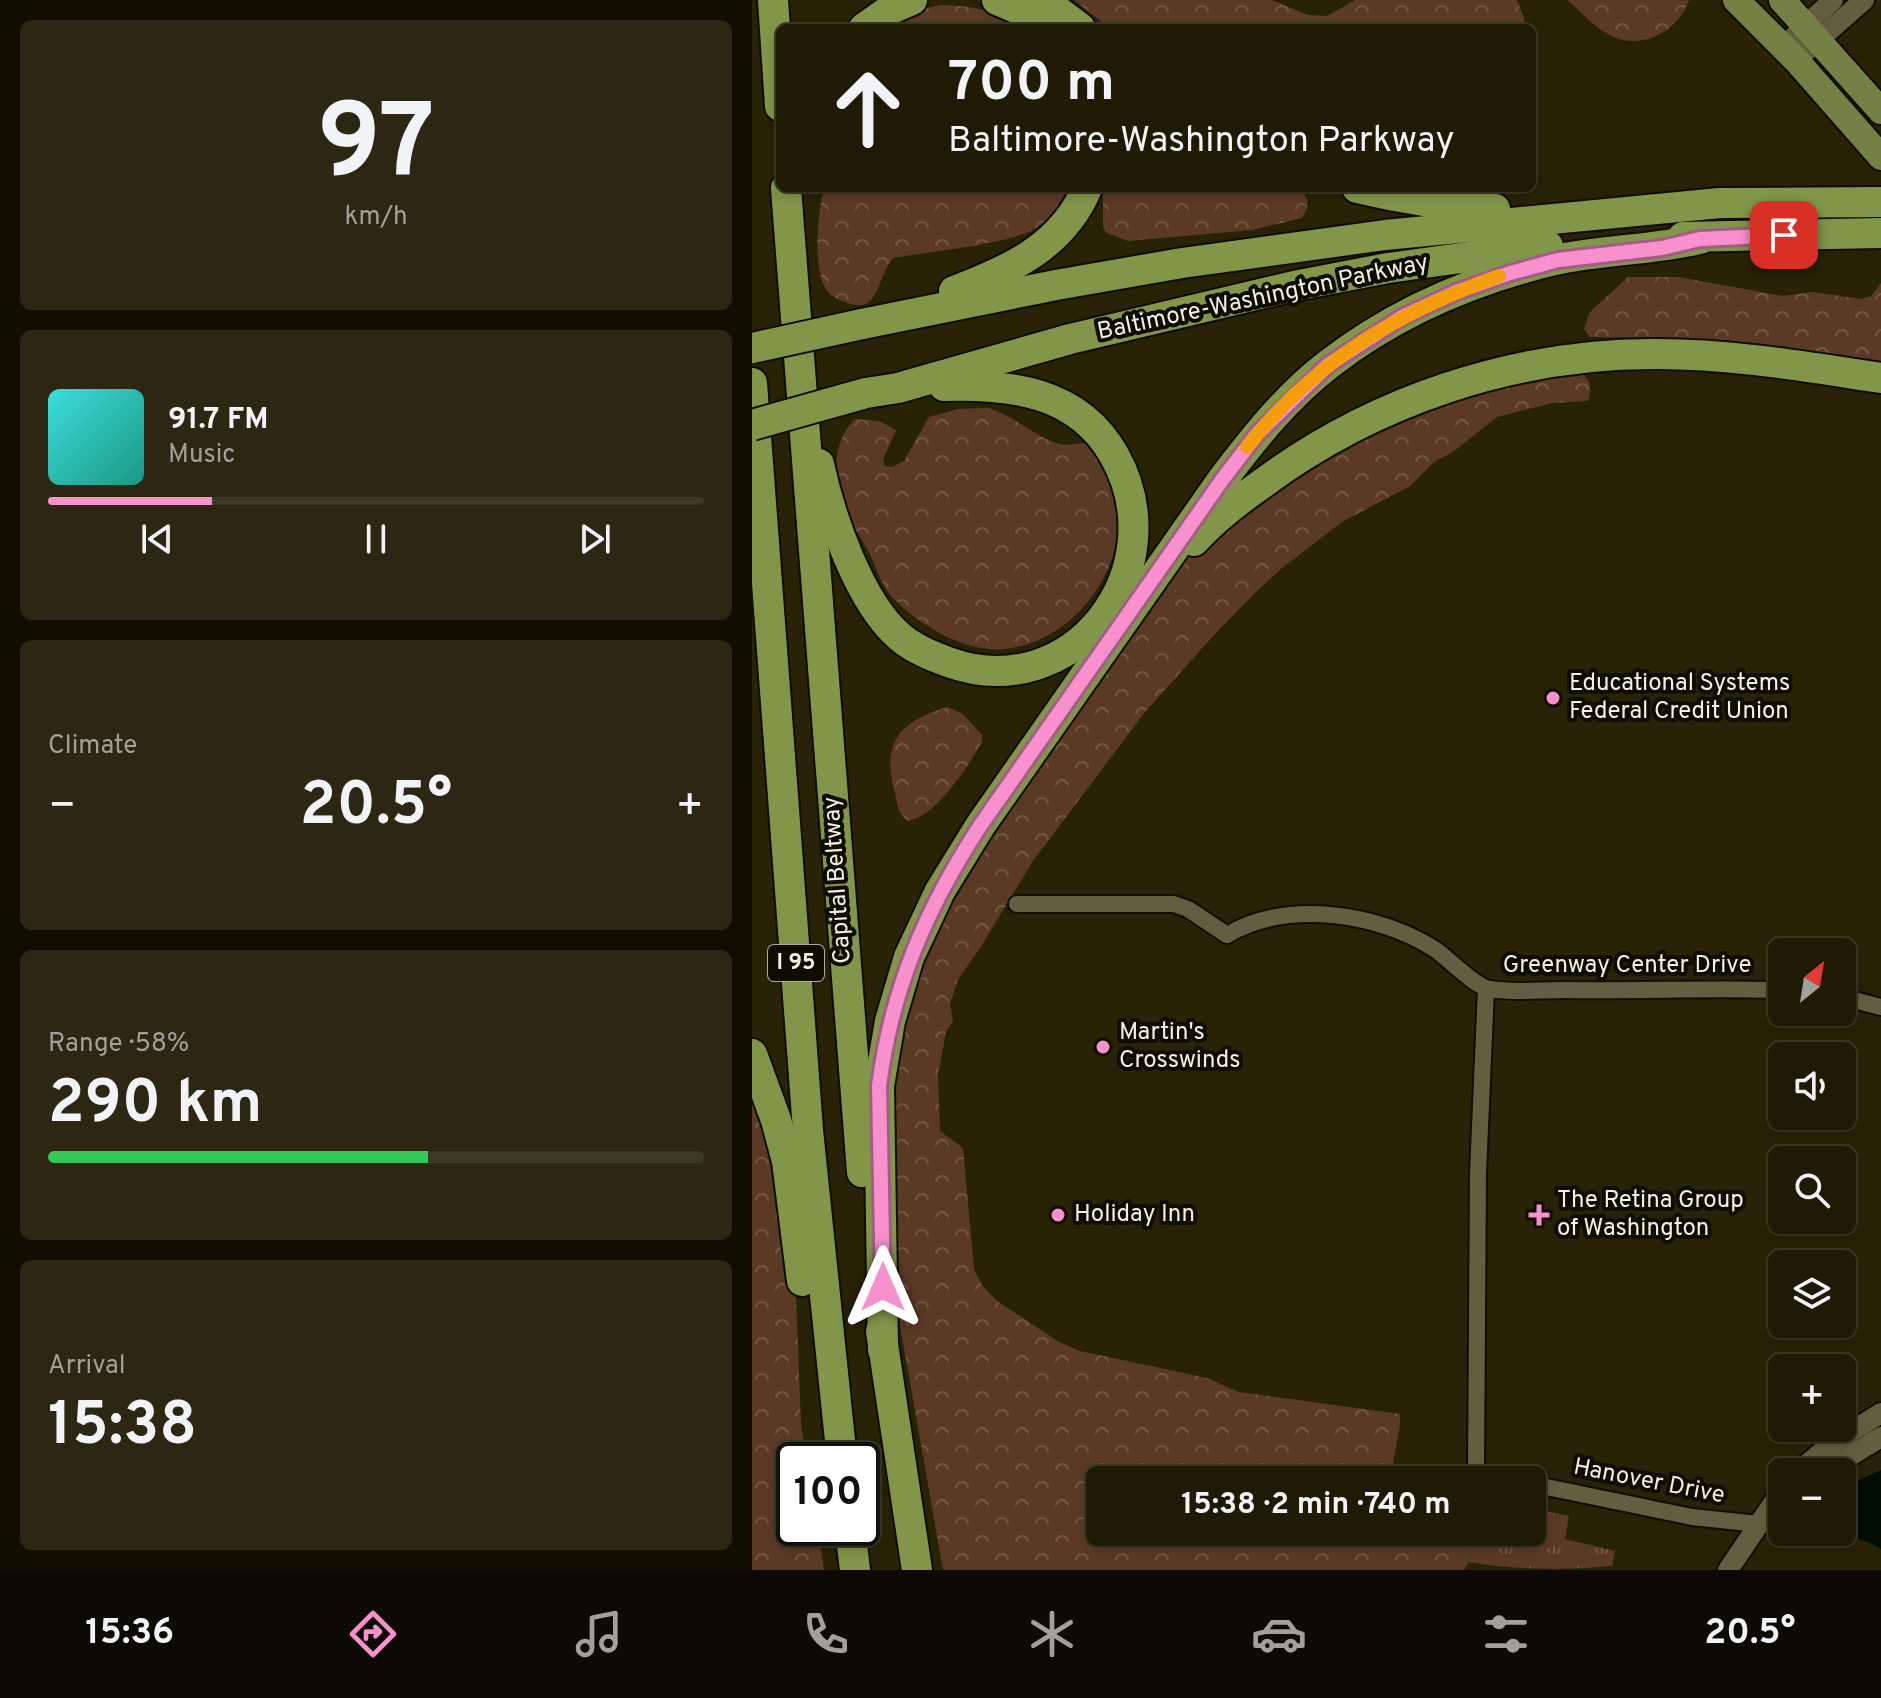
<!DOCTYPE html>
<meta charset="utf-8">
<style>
body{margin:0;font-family:Overpass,sans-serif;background:#2b2713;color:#f1f3f6;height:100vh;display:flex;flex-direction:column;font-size:30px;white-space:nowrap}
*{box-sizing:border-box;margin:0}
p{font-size:26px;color:#a1a19a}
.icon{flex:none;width:44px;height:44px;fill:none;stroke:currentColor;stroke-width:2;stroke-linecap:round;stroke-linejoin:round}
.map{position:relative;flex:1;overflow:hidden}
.side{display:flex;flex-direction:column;gap:20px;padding:20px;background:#100e02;width:752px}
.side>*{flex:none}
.banner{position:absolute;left:24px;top:24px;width:760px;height:168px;border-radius:12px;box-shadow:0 4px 12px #0003,0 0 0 2px #3c3826;background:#1e1a04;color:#f1f3f6;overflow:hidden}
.needle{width:52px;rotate:30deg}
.buttons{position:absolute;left:1016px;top:938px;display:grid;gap:16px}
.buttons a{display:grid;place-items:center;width:88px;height:88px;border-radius:12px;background:#1e1a04;box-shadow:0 4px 12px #0003,0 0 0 2px #3c3826;font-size:40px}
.speed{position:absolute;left:24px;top:1442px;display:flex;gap:16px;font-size:40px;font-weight:700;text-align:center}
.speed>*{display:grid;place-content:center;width:104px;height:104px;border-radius:50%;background:#1e1a04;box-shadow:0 4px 12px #0003,0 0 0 2px #3c3826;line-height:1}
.speed .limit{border:4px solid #111;border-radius:12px;background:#fff;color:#111}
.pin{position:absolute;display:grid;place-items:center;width:68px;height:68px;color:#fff;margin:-34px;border-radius:16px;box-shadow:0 4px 12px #0006}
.me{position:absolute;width:88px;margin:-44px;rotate:0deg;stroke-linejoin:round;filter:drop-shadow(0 0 6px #0008)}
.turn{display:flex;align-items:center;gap:28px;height:168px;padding:0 40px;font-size:36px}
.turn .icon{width:104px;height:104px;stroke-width:2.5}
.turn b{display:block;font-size:56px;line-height:68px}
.big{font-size:60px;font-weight:700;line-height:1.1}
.side .tile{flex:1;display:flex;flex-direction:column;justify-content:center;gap:12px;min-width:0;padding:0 28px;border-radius:12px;background:#2b2713}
.side .dial{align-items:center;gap:0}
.dial b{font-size:104px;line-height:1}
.song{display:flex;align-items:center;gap:24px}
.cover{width:96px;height:96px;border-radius:12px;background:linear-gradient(135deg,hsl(180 70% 55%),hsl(170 70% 35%))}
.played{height:8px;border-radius:4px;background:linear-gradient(90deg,#f790cd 25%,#3c3826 25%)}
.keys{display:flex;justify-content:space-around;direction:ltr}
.heat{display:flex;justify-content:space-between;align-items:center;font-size:44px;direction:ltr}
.charge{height:12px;border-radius:6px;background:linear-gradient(90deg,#34c759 58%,#3c3826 0)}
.trip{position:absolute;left:334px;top:1466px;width:460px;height:80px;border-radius:12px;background:#1e1a04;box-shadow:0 4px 12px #0003,0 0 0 2px #3c3826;font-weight:700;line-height:80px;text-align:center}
.menu{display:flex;height:128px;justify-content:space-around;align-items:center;background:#0c0a02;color:#a1a19a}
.menu .icon{width:56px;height:56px}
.menu .current{color:#f790cd}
.menu b{font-size:36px;color:#f1f3f6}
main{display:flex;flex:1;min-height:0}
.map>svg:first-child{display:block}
</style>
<main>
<section class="side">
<div class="tile dial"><b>97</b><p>km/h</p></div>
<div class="tile">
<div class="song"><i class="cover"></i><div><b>91.7 FM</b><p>Music</p></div></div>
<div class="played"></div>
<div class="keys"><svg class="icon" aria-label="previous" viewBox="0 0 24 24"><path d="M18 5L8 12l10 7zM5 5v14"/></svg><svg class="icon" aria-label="pause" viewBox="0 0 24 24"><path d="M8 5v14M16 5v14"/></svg><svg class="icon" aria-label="next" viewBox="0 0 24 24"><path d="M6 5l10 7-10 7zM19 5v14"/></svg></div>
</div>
<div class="tile"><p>Climate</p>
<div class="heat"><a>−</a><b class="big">20.5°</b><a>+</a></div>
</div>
<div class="tile"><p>Range · 58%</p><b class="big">290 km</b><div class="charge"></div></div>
<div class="tile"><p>Arrival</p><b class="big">15:38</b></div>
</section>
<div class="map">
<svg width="1129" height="1570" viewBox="0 0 1129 1570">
<defs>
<pattern id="grass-tufts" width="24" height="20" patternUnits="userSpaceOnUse" patternTransform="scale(2)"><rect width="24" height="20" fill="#5b3a25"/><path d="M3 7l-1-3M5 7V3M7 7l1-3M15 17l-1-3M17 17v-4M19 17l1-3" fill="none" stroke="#735744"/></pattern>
<pattern id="forest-crowns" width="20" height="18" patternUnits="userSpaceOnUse" patternTransform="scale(2)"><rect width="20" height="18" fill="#5b3a25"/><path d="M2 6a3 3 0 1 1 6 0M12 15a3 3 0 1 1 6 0" fill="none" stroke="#735744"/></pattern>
</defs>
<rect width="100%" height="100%" fill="#282306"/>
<path fill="url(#grass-tufts)" d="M780,1508L817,1516L813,1539L863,1551L860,1566C817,1570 760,1570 717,1562L723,1532H780Z"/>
<g fill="url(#forest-crowns)">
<polygon points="322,0 520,0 556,15 575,16 603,0 765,0 772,18 772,28 357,28"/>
<path d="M815,0H937C926,33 885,53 854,33C840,25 828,10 815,0Z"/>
<path d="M188,5C225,6 241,10 273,28H135L156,13Z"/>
<path d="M72,188H316C308,202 300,218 286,227C262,244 174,252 141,258C131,270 126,295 117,302C111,307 100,305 93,302C88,300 80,297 77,293C59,274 66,211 72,188Z"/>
<path d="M351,188H544C558,196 558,205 550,218L500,230L376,241L355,233L351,228Z"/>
<polygon points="876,277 927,277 1031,296 1061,292 1109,299 1119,296 1129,283 1129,363 913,338 838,337 832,329 838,312"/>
<path d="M829,372C839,382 840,387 836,401L800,403L745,417L702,451L682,462L658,486L590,522L530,568L503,593L462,635L393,712L281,861L228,948L206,979L198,1004L201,1021L194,1032L186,1074L188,1131L211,1148L222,1269L230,1285L245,1301L307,1342L328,1351L455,1378L487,1392L648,1414V1425L640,1469L674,1480H348V1532H723L717,1562L712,1570H191L130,1223L128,1151L173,921L451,531L692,388Z"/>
<path d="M236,408C261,415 279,434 304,443C317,448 327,440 340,445C348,460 360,478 364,494C381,563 323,643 252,649C213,652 170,627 143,600C127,585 125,565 114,547C108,536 101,527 96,515C83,483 76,446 103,419L127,421L144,430L131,459L133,466L140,467L152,461L177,417L206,409Z"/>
<path d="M195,707L211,714L230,735V742C215,767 186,815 156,821C146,814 145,803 143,793C129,742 147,722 195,707Z"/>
<polygon points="0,1076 30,1174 44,1297 49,1424 55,1460 42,1460 42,1528 66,1528 72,1570 0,1570"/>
</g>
<path fill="#000e01" d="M1129,1470V1549C1116,1540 1101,1539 1086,1532H1090V1504L1098,1492L1095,1485Z"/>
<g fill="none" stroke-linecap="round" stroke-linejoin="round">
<defs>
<g id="minor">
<path d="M265,904H422L436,909L475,935C536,899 627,913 684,950C698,960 723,987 738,989C761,993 787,990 811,990C884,991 957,988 1030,990"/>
<polyline points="734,989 726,1173 724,1472 761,1480"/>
<polyline points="1090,997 1129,1007"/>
<polyline points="780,1484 940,1517 1006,1524"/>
</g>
<g id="tertiary">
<polyline points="1031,47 1081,0"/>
<polyline points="1044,60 1112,0"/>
<polyline points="1046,1472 1078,1445 1129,1413"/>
<polyline points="1072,1472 1129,1437"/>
<polyline points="976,1570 1030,1490"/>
</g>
<g id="primary">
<polyline points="984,0 1044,60 1129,157"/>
<polyline points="1030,0 1129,111"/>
</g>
<g id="motorway">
<polyline points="21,0 28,106"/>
<polyline points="245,0 273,12 295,28"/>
<polyline points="291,0 328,28"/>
<polyline points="112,28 139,9 160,0"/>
<polyline points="34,188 110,1172"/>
<path d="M605,188C651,199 696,206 743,209"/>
<polyline points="931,237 1129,233"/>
<path d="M202,291C258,270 311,246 335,188"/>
<polyline points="110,324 304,285 430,263 633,235 968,203 1129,202"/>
<polyline points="0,383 56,1130 90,1460"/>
<polyline points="114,393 146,388 318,339 542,286 636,268 796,246"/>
<path d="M67,464C78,516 107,602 148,637C162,649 180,656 196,662C322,708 426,568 362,455C326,391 258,384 192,386"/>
<path d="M442,541C461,520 484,502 507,486C620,401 763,353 905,354C981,354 1055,367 1129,378"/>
<polyline points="0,1054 24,1120 35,1161 50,1281"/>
<polyline points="129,1331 165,1570"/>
<path d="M131,1350L127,1086L138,1021L157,957L188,891L228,826L470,480C502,438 535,396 577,364C643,313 723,279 803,260C850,250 900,250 948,239"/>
<polyline points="98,1528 103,1570"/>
</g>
</defs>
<use href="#minor" stroke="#110c00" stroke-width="20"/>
<use href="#tertiary" stroke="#110c00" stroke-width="24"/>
<use href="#primary" stroke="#110c00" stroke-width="30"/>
<use href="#motorway" stroke="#110c00" stroke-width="34"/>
<use href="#minor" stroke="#645e40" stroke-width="16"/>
<use href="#tertiary" stroke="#645e40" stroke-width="20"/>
<use href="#primary" stroke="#758045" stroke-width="26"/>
<use href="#motorway" stroke="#819649" stroke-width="30"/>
<defs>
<g id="motorway-bridge">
<polyline points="0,348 110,324"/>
<polyline points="0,425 114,393"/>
</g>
</defs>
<use href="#motorway-bridge" stroke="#110c00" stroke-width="34" stroke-linecap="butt"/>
<use href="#motorway-bridge" stroke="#819649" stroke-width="30"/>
</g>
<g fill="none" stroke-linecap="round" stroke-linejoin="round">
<defs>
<path id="route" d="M131,1287L127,1086C140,987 174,909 228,826L470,480L506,433L576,365L650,317L704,292L758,273L806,260L910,248L948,239L1032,235"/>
</defs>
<use href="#route" stroke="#a15e85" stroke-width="20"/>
<use href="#route" stroke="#f790cd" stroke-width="14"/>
<path stroke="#f59e0b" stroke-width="14" d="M495,447C562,361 647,312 747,276"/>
</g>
<g fill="#f790cd" stroke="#0f0c03" stroke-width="3">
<circle cx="801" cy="698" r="8"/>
<circle cx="351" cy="1047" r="8"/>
<circle cx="306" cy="1215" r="8"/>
<path d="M783 1203h8v8h8v8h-8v8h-8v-8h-8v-8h8z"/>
</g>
<g text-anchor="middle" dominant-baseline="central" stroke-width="8" stroke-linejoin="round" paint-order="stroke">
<rect fill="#0f0c03" stroke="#afac9e" stroke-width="2" x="16" y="945" width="56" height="36" rx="6"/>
<g font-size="22" font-weight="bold" fill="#f4f1e0">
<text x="44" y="963">I 95</text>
</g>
<g font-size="24" fill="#f4f1e0" stroke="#0f0c03">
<text transform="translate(511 298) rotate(-12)">Baltimore-Washington Parkway</text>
<text transform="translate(86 880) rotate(-94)">Capital Beltway</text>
<text x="875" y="966">Greenway Center Drive</text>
<text transform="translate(897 1482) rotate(11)">Hanover Drive</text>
</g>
<g font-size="24" fill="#f4f1e0" stroke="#0f0c03" text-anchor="start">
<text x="817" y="684">Educational Systems<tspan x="817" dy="28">Federal Credit Union</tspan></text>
<text x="367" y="1033">Martin's<tspan x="367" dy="28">Crosswinds</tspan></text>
<text x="805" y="1201">The Retina Group<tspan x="805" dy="28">of Washington</tspan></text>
<text x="322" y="1215">Holiday Inn</text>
</g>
</g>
</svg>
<div class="buttons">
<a><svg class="needle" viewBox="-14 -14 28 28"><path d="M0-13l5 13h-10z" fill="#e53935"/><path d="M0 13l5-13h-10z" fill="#a1a19a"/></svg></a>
<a><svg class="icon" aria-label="sound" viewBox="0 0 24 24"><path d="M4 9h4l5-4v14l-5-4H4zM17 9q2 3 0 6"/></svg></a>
<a><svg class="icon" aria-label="search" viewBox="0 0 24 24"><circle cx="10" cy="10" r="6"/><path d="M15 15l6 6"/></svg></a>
<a><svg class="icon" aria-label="layers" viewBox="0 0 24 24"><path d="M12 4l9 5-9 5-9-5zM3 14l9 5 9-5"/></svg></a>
<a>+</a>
<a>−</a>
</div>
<div class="speed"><div class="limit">100</div></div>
<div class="pin" style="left:1032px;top:235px;background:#d93025"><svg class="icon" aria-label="arrive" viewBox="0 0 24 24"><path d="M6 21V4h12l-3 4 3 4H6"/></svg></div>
<svg class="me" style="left:131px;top:1287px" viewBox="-20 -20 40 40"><path d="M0-17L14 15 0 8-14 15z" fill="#f790cd" stroke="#fff" stroke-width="4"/></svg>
<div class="trip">15:38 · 2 min · 740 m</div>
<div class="banner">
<div class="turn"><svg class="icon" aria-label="ahead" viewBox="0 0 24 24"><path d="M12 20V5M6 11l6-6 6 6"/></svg><div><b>700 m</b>Baltimore-Washington Parkway</div></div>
</div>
</div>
</main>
<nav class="menu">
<b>15:36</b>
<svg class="icon current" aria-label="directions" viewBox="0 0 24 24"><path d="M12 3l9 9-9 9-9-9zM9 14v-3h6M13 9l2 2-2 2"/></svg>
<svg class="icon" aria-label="music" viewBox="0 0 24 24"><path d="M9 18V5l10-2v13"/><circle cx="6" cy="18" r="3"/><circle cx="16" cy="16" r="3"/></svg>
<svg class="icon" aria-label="phone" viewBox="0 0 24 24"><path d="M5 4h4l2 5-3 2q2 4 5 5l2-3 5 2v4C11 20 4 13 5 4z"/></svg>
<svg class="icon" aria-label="climate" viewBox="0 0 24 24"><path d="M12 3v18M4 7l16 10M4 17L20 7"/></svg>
<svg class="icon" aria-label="car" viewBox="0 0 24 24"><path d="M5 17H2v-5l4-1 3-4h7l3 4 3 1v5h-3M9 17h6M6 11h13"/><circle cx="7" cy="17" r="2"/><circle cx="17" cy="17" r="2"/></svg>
<svg class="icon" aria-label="filters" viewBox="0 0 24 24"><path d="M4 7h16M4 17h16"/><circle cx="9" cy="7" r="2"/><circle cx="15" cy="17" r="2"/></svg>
<b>20.5°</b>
</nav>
